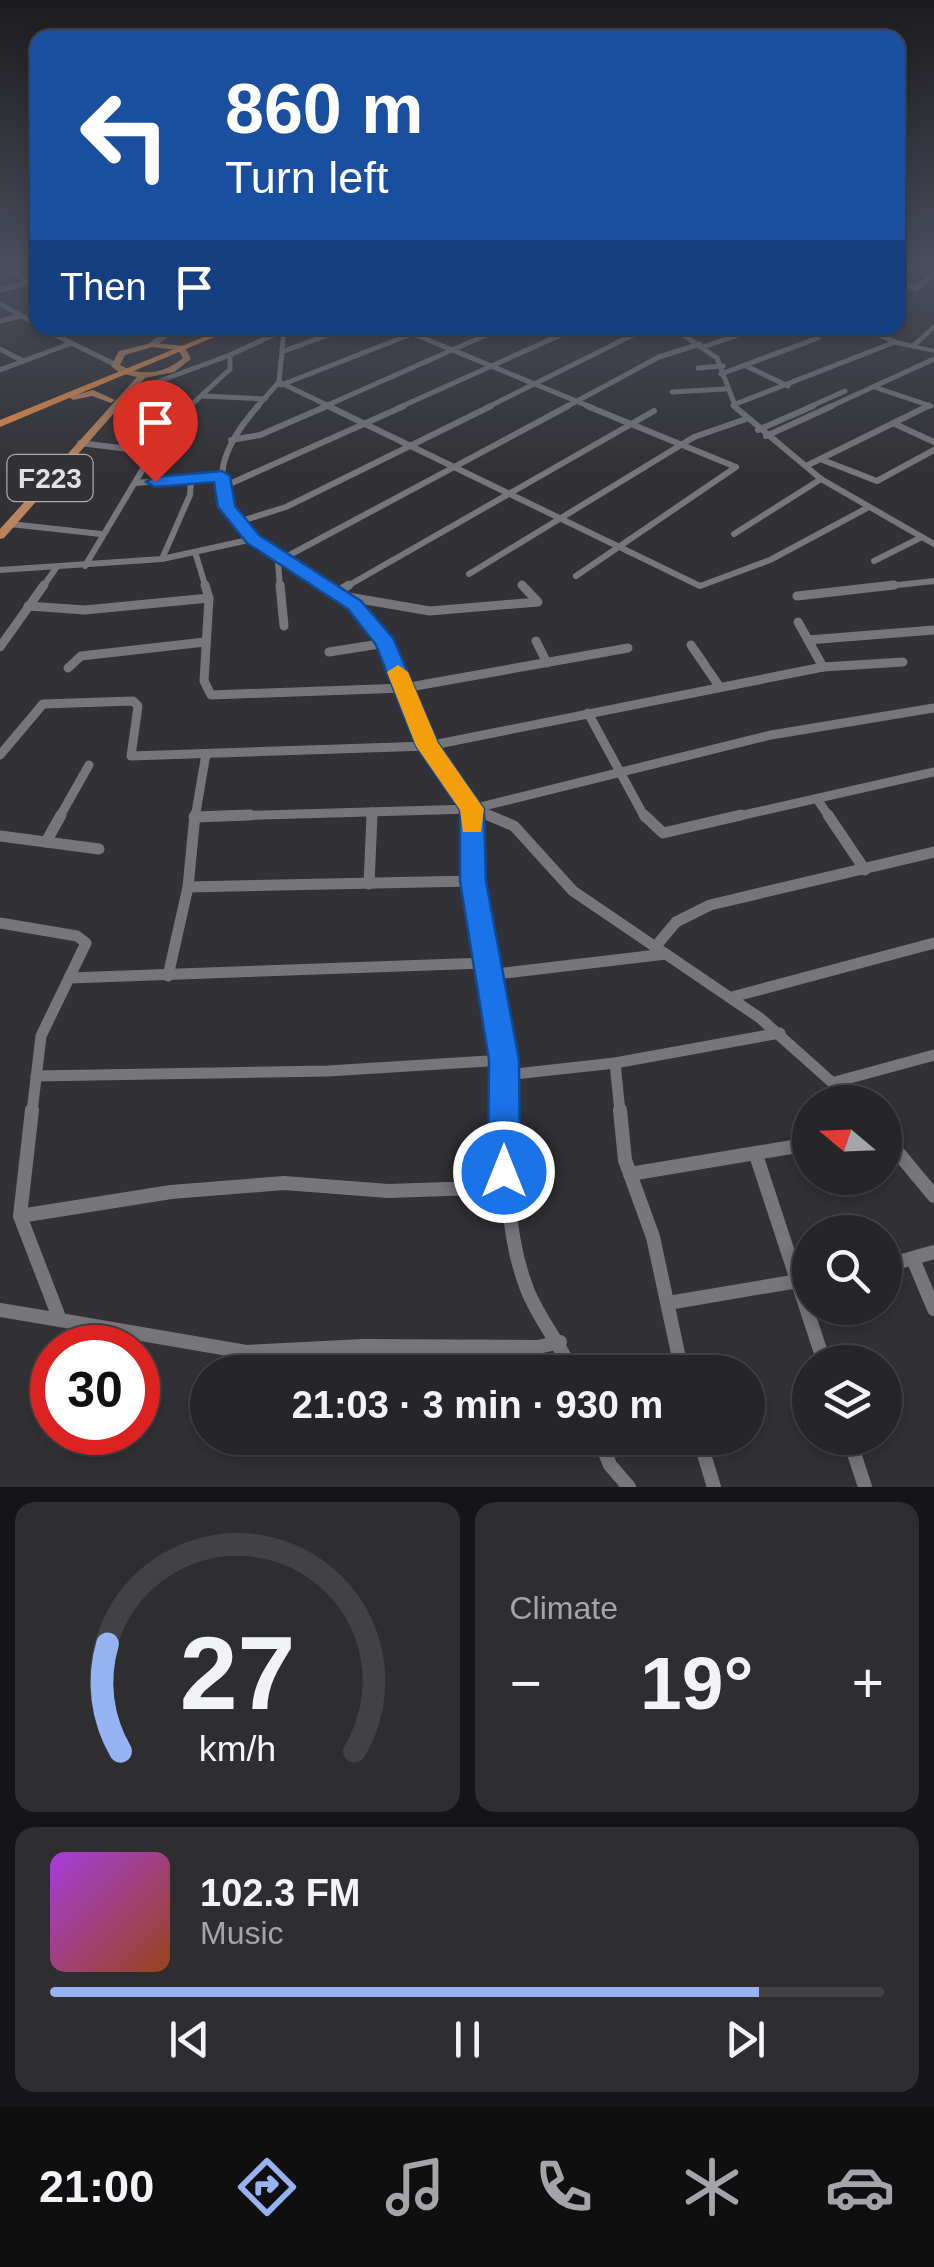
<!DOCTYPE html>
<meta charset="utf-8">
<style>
body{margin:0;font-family:Arial,sans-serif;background:#2e2d30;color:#f1f3f6;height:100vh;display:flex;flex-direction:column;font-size:38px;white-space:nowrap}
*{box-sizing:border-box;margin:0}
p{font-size:32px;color:#a4a5a8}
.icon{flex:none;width:55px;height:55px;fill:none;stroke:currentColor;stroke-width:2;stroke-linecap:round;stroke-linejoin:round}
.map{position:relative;height:1487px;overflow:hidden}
.details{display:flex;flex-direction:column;gap:15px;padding:15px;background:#151416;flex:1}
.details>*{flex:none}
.top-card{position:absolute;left:30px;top:30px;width:875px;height:305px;border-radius:20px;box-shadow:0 5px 15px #0003,0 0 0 2px #424245;background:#1a4fa0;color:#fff;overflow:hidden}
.needle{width:65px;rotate:289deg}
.fabs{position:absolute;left:792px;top:1085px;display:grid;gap:20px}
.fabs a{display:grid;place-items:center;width:110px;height:110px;border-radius:50%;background:#262528;box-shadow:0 5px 15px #0003,0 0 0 2px #424245;font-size:50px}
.speed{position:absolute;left:30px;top:1325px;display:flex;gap:20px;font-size:50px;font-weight:700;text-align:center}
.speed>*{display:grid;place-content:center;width:130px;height:130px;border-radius:50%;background:#262528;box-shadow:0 5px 15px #0003,0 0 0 2px #424245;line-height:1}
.speed .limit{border:15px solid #d22;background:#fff;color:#111}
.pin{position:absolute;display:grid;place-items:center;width:85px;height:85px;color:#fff;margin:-102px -42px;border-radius:50% 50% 50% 0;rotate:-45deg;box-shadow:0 0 10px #0007}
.pin .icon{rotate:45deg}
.me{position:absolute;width:110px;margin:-55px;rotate:0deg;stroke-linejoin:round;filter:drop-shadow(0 0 8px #0008)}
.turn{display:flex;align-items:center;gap:35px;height:210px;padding:0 30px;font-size:45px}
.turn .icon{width:130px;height:130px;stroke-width:2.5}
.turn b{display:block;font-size:70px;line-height:85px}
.then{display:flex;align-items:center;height:95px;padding:0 30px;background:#0003;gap:20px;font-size:38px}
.big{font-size:75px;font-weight:700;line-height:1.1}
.details .tile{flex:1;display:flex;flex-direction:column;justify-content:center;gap:15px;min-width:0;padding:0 35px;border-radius:20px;background:#2e2d30}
.details .dial{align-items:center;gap:0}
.dial svg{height:260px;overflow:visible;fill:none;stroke:#424245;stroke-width:7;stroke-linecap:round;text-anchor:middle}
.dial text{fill:#f1f3f6;stroke:none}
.song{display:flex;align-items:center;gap:30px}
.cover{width:120px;height:120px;border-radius:15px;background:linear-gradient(135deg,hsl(280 70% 55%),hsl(20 70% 35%))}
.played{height:10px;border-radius:5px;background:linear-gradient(90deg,#95b2f1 85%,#424245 85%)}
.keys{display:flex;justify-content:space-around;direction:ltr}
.heat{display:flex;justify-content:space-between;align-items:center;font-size:55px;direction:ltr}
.details .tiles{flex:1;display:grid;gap:15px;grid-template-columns:1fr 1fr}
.tile:last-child{grid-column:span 2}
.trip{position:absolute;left:190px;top:1355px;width:575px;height:100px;border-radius:50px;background:#262528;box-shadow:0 5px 15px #0003,0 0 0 2px #424245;font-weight:700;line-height:100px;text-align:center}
.dock{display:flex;height:160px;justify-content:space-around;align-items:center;background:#0f0f10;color:#a4a5a8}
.dock .icon{width:70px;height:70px}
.dock .on{color:#95b2f1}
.dock b{font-size:45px;color:#f1f3f6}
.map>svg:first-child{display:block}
</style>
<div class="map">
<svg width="934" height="1487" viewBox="0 0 934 1487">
<rect width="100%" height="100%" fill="#323135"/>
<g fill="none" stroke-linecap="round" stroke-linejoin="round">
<g stroke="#77767b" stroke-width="5">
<polyline points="1,266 38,287"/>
<polyline points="898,280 916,289 934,274"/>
<polyline points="0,290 38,280"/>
<polyline points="0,304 38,325"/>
<polyline points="0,321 20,316"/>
<polyline points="41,328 114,364"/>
<polyline points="399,328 593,408"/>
<polyline points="673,328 717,358 736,408"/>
<polyline points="913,346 934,327"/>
<polyline points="703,347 759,328"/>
<polyline points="0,349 23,361"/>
<polyline points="284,351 347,328"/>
<polyline points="746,366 788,386"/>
<polyline points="698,368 723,366"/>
<polyline points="0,370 69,344"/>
<polyline points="721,374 818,338"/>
<polyline points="279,382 333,408"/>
<polyline points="281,385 427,328"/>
<polyline points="877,388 931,406"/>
<polyline points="672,392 725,389"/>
<polyline points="127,393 230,355"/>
<polyline points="203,396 265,399"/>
<polyline points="733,405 895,342"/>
<polyline points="188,408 230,369 230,355 284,330"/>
<polyline points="256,408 279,382 284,330 289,328"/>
<polyline points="321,408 502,328"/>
<polyline points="398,408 576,328"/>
<polyline points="486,408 647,328"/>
<polyline points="564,408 659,357 700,344"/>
<polyline points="807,408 845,391"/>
<polyline points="827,408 934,359"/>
<polyline points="923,408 929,405"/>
</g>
<g stroke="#77767b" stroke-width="6">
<path d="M258,406C173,502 254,540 334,588"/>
<polyline points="328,406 700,586 770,560 867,508"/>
<polyline points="734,406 821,479 934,544"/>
<polyline points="893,423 934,442"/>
<polyline points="758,430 813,406"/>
<polyline points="766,436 832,406"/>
<polyline points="231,440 260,435 327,406"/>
<polyline points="80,443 153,452"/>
<polyline points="820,459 877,481 934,450"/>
<polyline points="806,466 928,406"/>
<polyline points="135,483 222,476"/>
<polyline points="225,486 404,406"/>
<polyline points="238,522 286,507 491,406"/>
<polyline points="10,524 101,534"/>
<polyline points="734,534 821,479"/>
<polyline points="195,552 206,588"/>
<polyline points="162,559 190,495 191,480"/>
<polyline points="874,561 922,537"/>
<polyline points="85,566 153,452 190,406"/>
<polyline points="0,570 162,559 253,539"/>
<polyline points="469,574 694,437 746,419"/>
<polyline points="576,576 736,467 587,406"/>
<polyline points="522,585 525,588"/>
<polyline points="42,588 56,568"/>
<polyline points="280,588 278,562 284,558 568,406"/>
<polyline points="344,588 654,411"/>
<polyline points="871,588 934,581"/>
</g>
<g stroke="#77767b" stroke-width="9">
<polyline points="205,585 209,598 204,681 211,695 404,688 628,648"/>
<polyline points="280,585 284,626"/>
<polyline points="330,585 386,643 428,746 472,809 472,818"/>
<polyline points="339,591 349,585"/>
<polyline points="797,596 894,585"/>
<polyline points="348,597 430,611 538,602 522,585"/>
<polyline points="28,606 85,610 209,598"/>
<polyline points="798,622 823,667"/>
<polyline points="808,640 934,630"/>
<polyline points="536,641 547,663"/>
<polyline points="691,645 719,686"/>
<polyline points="0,647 44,585"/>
<polyline points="329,652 386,643"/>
<polyline points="68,668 81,656 205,642"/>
<polyline points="588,713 645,818"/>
<polyline points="0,755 43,704 133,701 138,706 131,756 428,746 823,667 903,662"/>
<polyline points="817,799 830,818"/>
<polyline points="472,809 771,735 934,708"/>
<polyline points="194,817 472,809 494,818"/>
<polyline points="59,818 89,765"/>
<polyline points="195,818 206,754"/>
<polyline points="372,818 372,812"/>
<polyline points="730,818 934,772"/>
</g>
<g stroke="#77767b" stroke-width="11">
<path d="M472,815C473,916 502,1012 506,1112"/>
<polyline points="488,815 514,826 573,891 760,1018 854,1102"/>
<polyline points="644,815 663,833 741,815"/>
<polyline points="828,815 865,870"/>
<polyline points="194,817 250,815"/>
<polyline points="0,836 99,849"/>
<polyline points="46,842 61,815"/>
<polyline points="369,884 372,815"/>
<polyline points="188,887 473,881"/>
<polyline points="0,923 77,936 86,943 41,1036 32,1112"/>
<polyline points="656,946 676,922 710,905 934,852"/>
<polyline points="488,975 666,954"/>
<polyline points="168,976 188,887 195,815"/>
<polyline points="69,978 485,963"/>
<polyline points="732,997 934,943"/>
<polyline points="615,1063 620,1112"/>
<polyline points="505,1075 615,1063 780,1033"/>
<polyline points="36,1076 328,1071 504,1060"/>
<polyline points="835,1082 934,1055"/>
</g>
<g stroke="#77767b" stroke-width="14">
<polyline points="32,1110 20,1216 60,1320 246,1352 363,1346 538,1347 560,1342"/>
<path d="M506,1110C507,1169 505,1232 527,1289C538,1318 560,1343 572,1372"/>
<polyline points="620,1110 625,1160 653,1237 682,1372"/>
<polyline points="885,1137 934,1196"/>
<polyline points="756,1155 824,1362"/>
<polyline points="630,1174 810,1144"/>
<polyline points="20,1216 171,1192 284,1183 388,1191 506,1187"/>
<polyline points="913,1259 934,1309"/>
<polyline points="885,1266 934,1252"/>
<polyline points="668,1303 810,1279"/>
<polyline points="0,1310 60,1320"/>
<polyline points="599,1438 610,1465 629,1487"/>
<polyline points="699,1438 714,1487"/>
<polyline points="849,1438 865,1487"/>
</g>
<g fill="#77767b" fill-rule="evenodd">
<polygon points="171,328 203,329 207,331 203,333 178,329 155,347 149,347 149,343"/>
<polygon points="861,328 870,328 897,340 934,349 934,353 892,344"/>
</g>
<g fill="#ba845c" fill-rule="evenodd">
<path d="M152,343L184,346L191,359L174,372L145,378L4,538L0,539V529L137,377L120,373L111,366L119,351ZM152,347L178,350L183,358C164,374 141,377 120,365L125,355Z"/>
<polygon points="93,390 115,400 111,403 92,396 73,400 69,397"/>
</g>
<polygon fill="#e68d48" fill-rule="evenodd" points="226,328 236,328 0,427 0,420"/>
</g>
<linearGradient id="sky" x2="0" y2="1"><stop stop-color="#1c1b1d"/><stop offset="0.56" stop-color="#494e5c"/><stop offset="1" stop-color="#494e5c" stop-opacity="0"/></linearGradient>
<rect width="934" height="474" fill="url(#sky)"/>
<polygon fill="#1a73e8" stroke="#114b97" stroke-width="2.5" points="222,471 230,476 235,506 259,535 361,601 393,638 438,743 484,809 486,881 519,1060 520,1172 516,1183 504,1188 492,1183 488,1172 489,1060 460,881 460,810 416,746 376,645 348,609 247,543 218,507 214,482 155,487 146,482 155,477"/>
<polygon fill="#f59e0b" points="398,665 408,672 438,743 484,809 481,832 463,832 460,810 416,746 387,672"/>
<g text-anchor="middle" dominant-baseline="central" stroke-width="10" stroke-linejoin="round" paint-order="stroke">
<rect fill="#323135" stroke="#acacaf" stroke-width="2.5" x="7.5" y="455" width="85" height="46" rx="8"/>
<g font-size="28" font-weight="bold" fill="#e1e0e3">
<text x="50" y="478">F223</text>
</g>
</g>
</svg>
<div class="fabs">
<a><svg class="needle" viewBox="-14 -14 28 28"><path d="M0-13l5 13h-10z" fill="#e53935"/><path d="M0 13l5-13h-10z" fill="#a4a5a8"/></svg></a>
<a><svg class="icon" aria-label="search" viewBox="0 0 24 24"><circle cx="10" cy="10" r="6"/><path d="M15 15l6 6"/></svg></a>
<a><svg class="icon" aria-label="layers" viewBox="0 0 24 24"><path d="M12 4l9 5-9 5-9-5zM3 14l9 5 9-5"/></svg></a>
</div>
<div class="speed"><div class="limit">30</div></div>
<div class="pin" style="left:155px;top:482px;background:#d93025"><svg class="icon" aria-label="arrive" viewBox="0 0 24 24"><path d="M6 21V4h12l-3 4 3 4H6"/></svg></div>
<svg class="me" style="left:504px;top:1172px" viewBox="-20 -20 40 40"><circle r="17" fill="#1a73e8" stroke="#fff" stroke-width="3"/><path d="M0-11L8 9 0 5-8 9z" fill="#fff"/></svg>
<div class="trip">21:03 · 3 min · 930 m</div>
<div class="top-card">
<div class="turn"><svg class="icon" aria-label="left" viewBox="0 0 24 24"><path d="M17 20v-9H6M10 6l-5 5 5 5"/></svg><div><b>860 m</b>Turn left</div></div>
<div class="then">Then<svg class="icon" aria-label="arrive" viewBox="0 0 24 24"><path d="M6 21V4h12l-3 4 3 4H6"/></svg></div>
</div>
</div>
<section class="details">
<div class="tiles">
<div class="tile dial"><svg viewBox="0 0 100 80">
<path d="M14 69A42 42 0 1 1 86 69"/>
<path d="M14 69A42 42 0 0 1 10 36" stroke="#95b2f1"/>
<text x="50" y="56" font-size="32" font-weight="700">27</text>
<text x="50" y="72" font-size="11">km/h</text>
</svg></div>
<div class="tile"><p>Climate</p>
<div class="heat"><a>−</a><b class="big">19°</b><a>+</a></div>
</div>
<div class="tile">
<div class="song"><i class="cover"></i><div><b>102.3 FM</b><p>Music</p></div></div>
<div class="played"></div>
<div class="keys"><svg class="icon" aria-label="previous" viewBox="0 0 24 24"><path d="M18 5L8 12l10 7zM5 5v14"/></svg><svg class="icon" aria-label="pause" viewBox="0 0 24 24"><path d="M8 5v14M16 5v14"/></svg><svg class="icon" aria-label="next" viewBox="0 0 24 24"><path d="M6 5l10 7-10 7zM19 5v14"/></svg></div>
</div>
</div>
</section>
<nav class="dock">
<b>21:00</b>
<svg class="icon on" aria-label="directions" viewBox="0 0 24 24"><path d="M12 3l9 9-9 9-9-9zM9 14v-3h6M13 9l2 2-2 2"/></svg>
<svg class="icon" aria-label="music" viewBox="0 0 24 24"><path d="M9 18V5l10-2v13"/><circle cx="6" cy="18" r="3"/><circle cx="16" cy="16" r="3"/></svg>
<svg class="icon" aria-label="phone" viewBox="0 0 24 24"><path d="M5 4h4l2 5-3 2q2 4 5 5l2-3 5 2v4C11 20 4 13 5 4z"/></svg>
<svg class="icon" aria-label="climate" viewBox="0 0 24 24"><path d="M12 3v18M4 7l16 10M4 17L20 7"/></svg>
<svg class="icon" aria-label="car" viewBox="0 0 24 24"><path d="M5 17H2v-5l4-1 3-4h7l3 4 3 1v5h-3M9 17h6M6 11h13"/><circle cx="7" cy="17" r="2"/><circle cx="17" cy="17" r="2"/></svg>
</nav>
